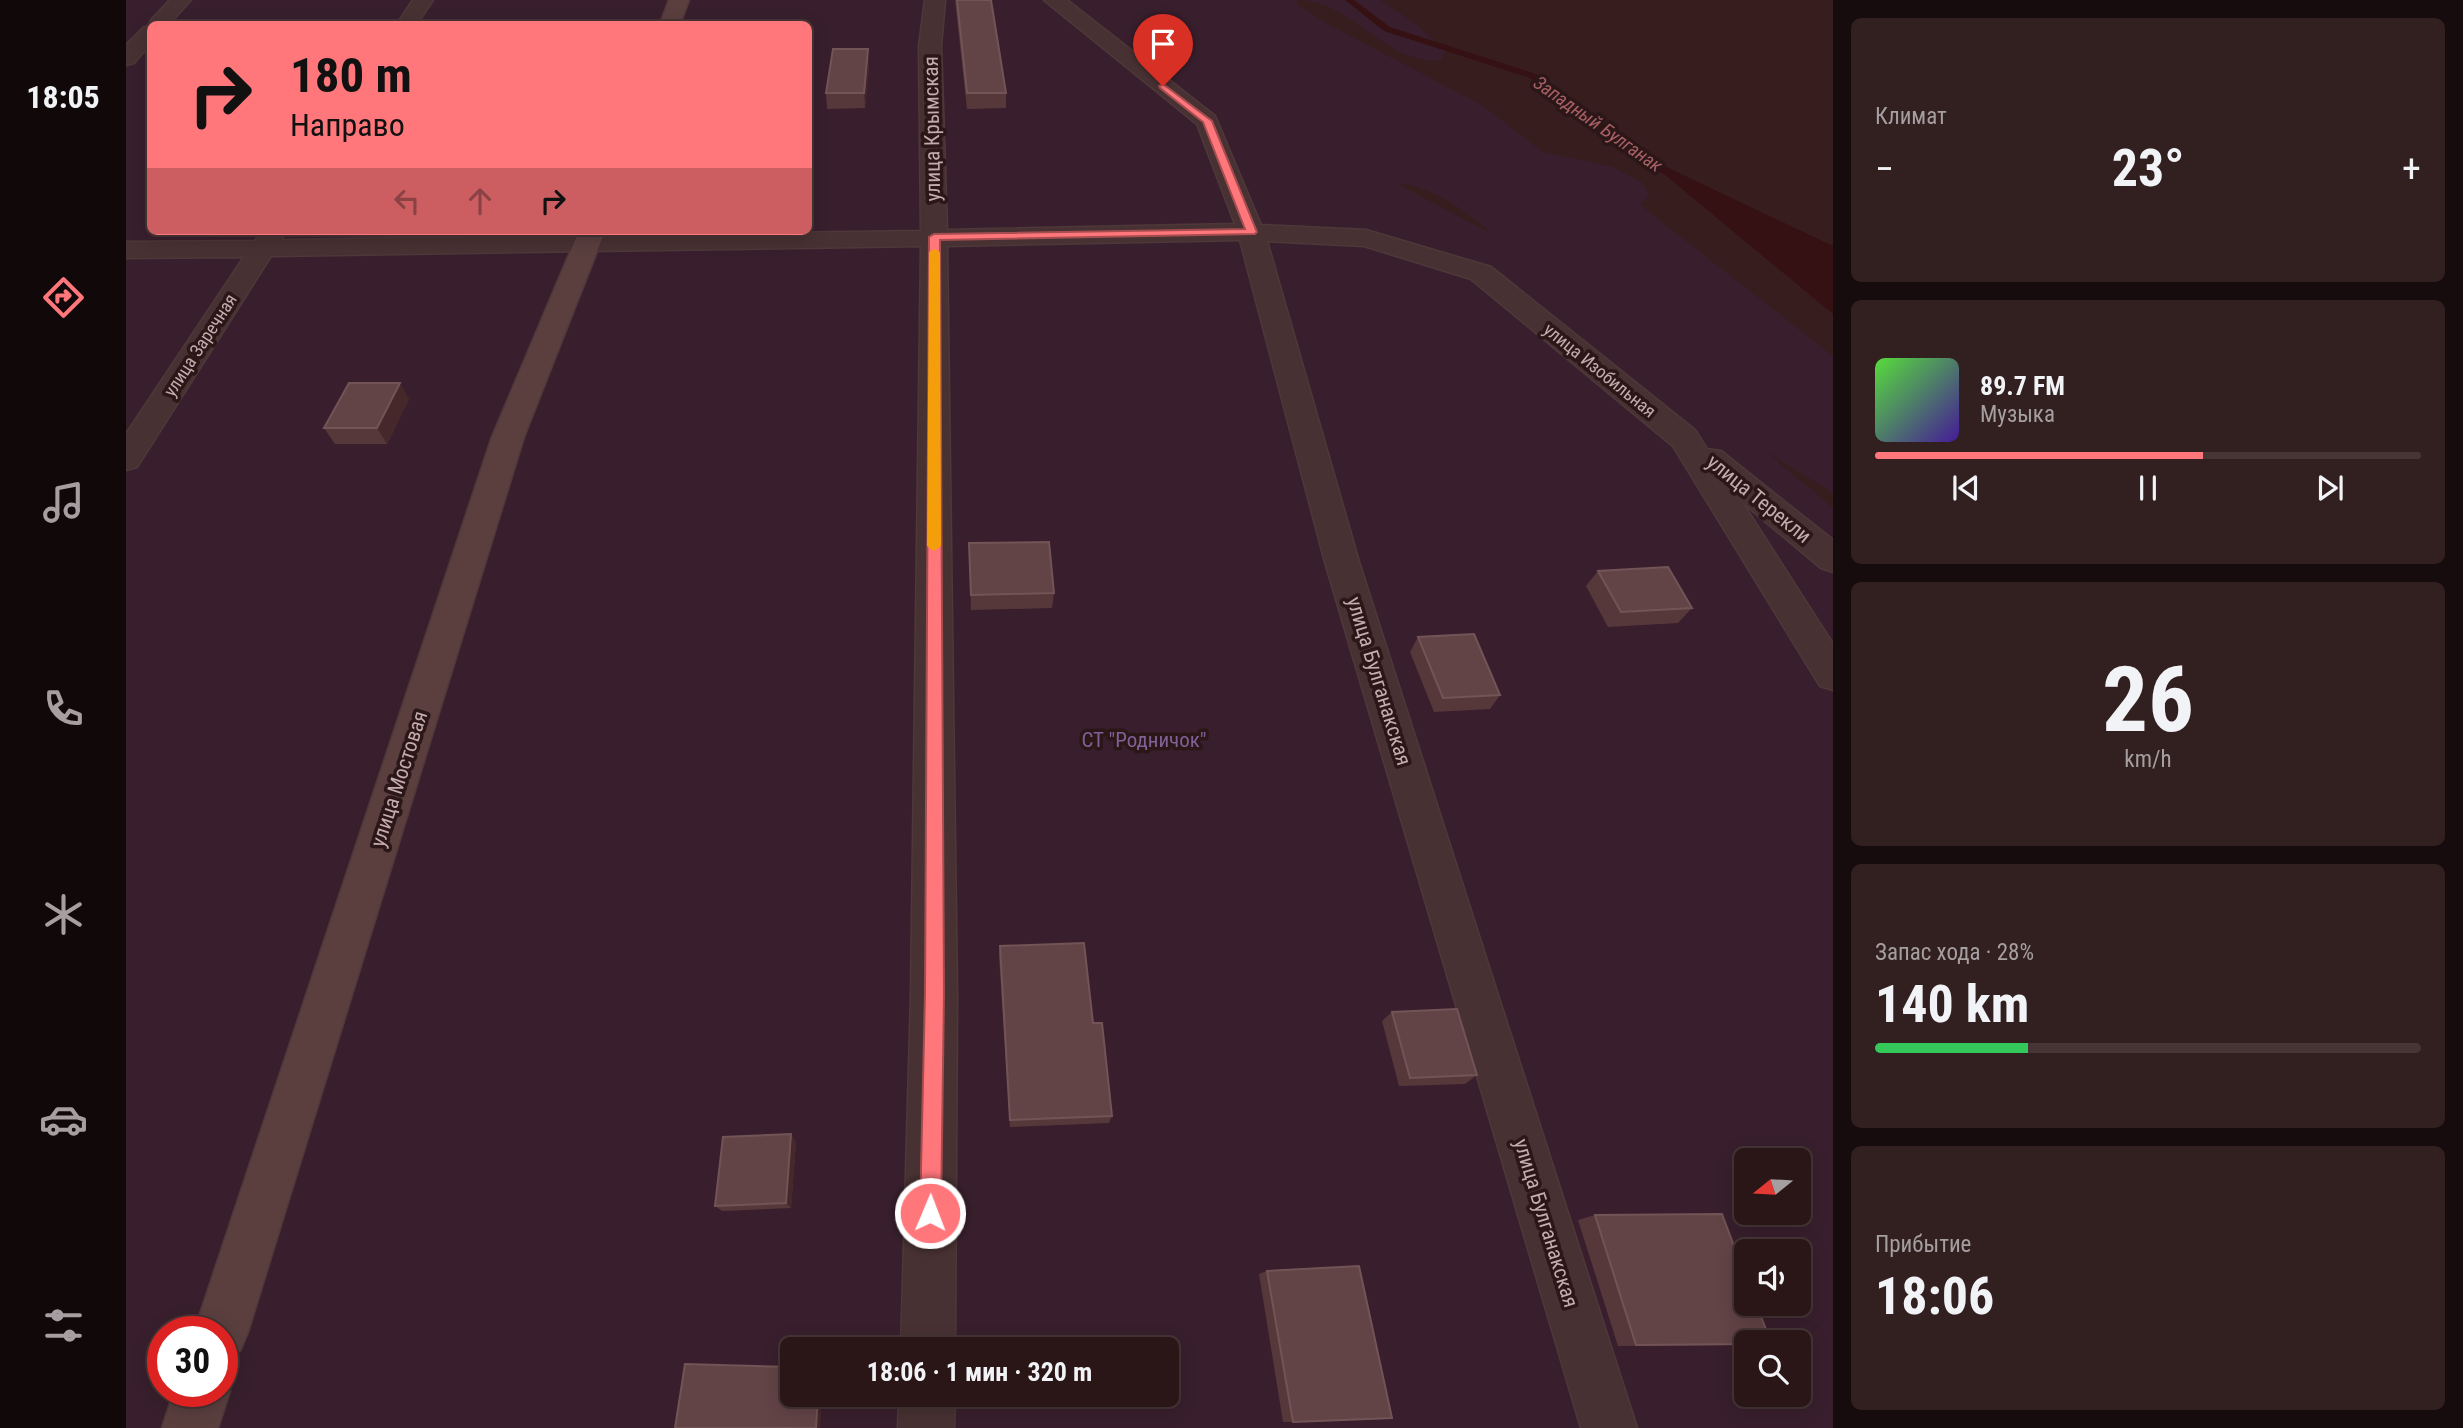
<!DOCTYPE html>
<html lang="ru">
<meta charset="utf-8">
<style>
body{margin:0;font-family:"Roboto Condensed",sans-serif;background:#321f20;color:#f1f3f6;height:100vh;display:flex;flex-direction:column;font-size:26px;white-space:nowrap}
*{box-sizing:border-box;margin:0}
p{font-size:23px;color:#a59fa1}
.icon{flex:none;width:38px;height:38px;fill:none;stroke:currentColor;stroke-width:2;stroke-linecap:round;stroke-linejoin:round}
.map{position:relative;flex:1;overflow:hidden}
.sheet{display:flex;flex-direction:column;gap:18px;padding:18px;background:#170c0d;width:630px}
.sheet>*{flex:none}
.hud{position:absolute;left:21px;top:21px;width:665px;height:214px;border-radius:10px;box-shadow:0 4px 18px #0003,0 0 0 2px #463536;background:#ff767b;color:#111;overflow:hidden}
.needle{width:46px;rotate:252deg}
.buttons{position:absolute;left:1608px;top:1148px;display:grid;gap:14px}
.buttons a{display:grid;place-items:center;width:77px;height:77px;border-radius:10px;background:#2a1617;box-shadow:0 4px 18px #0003,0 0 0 2px #463536;font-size:35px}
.speed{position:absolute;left:21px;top:1316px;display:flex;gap:14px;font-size:35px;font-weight:700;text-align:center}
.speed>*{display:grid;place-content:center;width:91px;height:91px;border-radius:50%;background:#2a1617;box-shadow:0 4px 18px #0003,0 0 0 2px #463536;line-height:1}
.speed .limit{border:10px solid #d22;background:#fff;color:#111}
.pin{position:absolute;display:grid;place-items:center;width:60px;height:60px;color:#fff;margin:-72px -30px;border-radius:50% 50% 50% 0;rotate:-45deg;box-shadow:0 0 7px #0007}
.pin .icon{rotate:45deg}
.me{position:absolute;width:77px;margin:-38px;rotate:1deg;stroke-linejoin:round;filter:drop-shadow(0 0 5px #0008)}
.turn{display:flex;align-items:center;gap:24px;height:147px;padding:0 28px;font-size:32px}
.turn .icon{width:91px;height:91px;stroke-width:2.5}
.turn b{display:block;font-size:49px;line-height:60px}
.lanes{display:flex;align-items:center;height:66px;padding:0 28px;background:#0003;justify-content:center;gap:35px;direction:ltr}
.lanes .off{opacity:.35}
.big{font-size:52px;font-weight:700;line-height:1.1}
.sheet .card{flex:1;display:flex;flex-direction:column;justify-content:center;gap:10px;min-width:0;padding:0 24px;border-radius:10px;background:#321f20}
.sheet .dial{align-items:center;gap:0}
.dial b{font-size:91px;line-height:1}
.song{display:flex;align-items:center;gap:21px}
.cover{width:84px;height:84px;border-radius:10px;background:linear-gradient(135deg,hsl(110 70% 55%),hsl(260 70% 35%))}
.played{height:7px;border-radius:4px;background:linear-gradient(90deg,#ff767b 60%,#463536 60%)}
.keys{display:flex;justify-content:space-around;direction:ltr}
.heat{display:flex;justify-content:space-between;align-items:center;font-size:38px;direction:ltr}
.charge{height:10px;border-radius:5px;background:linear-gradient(90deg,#34c759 28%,#463536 0)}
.trip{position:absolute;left:654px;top:1337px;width:399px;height:70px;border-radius:10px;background:#2a1617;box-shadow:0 4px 18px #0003,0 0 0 2px #463536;font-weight:700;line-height:70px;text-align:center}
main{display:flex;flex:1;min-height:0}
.menu{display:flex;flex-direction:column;width:126px;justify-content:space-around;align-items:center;background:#110909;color:#a59fa1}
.menu .icon{width:49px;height:49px}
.menu .current{color:#ff767b}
.menu b{font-size:32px;color:#f1f3f6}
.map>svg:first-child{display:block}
</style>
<main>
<nav class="menu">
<b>18:05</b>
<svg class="icon current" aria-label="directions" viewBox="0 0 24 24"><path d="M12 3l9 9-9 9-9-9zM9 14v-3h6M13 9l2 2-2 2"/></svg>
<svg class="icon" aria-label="music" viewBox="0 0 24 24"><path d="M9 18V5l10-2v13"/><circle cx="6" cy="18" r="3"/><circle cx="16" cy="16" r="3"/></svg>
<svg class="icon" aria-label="phone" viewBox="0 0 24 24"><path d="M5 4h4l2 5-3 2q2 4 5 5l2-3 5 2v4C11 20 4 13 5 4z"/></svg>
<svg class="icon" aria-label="climate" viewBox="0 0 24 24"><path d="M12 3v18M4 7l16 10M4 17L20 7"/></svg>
<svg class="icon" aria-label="car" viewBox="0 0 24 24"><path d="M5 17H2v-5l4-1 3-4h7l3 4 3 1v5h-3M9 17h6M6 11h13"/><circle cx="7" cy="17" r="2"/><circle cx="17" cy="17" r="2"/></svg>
<svg class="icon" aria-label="filters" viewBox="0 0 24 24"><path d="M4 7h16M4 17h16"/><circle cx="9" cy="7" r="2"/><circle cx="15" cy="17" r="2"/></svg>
</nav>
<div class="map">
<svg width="1707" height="1428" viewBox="0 0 1707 1428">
<rect width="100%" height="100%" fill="#381d1f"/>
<g fill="#391f2d" fill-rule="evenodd">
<path d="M0,0H1171L1172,5L1205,26L1354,104L1417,152L1484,166L1517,183L1523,195L1514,205L1707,356V493L1639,451L1707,508V1428H0ZM24,24H682V231H24ZM1270,183C1297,182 1348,214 1367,235ZM1620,1160H1673V1213H1620ZM1620,1251H1673V1304H1620ZM37,1332H96V1391H37ZM1620,1342H1673V1395H1620ZM667,1349H1041V1395H667Z"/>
<path d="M1178,0H1254L1291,25L1319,51L1315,60C1271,65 1241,24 1204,8C1196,4 1187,2 1178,0Z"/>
</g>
<polygon fill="#351113" points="1515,155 1707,246 1707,314"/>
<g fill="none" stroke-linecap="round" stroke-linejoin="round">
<polygon fill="#351113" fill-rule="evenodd" points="1219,0 1228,0 1264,27 1410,74 1494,138 1542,171 1535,173 1488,142 1404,78 1258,31"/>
<defs>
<g id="street">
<polygon points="44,0 65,0 43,24 24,24 24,44 8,63 0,65 0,45 17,28 23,26 25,20"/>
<polygon points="287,0 307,0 291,24 271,24"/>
<polygon points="799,0 819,0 815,46 821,230 1109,224 1071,124 918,0 941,0 1089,116 1135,225 1240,230 1365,267 1569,430 1581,449 1595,451 1707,540 1707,572 1695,568 1616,502 1707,644 1707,690 1694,686 1547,446 1345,279 1238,246 1141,241 1233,562 1511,1428 1455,1428 1199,562 1114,240 821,246 831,994 829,1349 775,1349 785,994 795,246 145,256 11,467 0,470 0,434 118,257 0,258 0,242 129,241 135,231 161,231 155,240 795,231 793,46"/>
<polygon points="773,1395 829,1395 828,1428 772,1428"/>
</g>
<g id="secondary">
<polygon points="543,0 563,0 554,24 534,24"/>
<polygon points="453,231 479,231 398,437 122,1332 114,1351 96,1359 96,1332 68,1332 366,437"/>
<polygon points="96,1372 104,1391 92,1428 36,1428 48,1391 96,1391"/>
</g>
</defs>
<use href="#street" stroke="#4e3839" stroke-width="3"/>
<use href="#secondary" stroke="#4e3839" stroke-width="3"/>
<use href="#street" fill="#483132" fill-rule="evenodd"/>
<use href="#secondary" fill="#5b3f3f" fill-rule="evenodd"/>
</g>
<g fill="#57383a">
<polygon points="829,0 865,0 880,93 880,108 841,109"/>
<polygon points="743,65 739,108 701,109 700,93"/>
<polygon points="283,399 261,444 209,444 198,428"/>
<polygon points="843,543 928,593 926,608 845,610"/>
<polygon points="1472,571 1566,608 1552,623 1482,627 1460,586"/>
<polygon points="1292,637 1374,695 1364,709 1308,712 1284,652"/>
<polygon points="874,946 967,1023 986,1116 983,1123 884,1127 873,956"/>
<polygon points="1266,1012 1351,1075 1339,1084 1273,1086 1256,1021"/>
<polygon points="670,1141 665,1208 596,1211 589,1206"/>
<polygon points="1469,1215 1620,1342 1620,1345 1492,1346 1452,1220"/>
<polygon points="1141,1271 1167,1422 1157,1422 1133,1274"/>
</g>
<g fill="#46282a">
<polygon points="742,49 743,65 739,108 738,93"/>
<polygon points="274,383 283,399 261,444 251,428"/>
<polygon points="665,1134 670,1141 665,1208 660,1203"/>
<polygon points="692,1395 697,1395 694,1428 690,1428"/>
</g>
<g fill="#634446" stroke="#725456" stroke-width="2">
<polygon points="831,0 865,0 880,93 841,93"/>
<polygon points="707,49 742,49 738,93 700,93"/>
<polygon points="223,383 274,383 251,428 198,428"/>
<polygon points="923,542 928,593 845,595 843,543"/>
<polygon points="1542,567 1566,608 1495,612 1472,571"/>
<polygon points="1348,634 1374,695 1317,698 1292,637"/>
<polygon points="958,943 967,1023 976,1023 986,1116 884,1120 874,946"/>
<polygon points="1331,1009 1351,1075 1284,1078 1266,1012"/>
<polygon points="665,1134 660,1203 589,1206 597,1137"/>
<polygon points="1596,1214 1620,1278 1620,1304 1630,1304 1645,1342 1620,1342 1620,1344 1510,1345 1469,1215"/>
<polygon points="1233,1266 1266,1418 1167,1422 1141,1271"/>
<polygon points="559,1364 667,1367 667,1395 692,1395 690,1428 549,1428"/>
</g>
<polygon fill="#ff767b" stroke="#a64d50" stroke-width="2" points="1037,84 1086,121 1131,232 1129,234 814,240 818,994 815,1213 812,1220 804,1223 797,1220 794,1213 799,994 803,237 808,234 1119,229 1077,122 1034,88 1033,86"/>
<polygon fill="#f59e0b" points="808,249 814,252 815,546 808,551 801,546 803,252"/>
<g text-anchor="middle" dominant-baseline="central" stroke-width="7" stroke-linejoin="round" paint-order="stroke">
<g font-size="18" fill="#c5abac" stroke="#2c1718">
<text transform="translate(74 345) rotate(-57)">улица Заречная</text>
<text transform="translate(1474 370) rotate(39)">улица Изобильная</text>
</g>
<g font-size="19" font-style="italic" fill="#a86066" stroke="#2c1718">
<text transform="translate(1472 124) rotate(35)">Западный Булганак</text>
</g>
<g font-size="21" fill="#c5abac" stroke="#2c1718">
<text transform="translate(806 129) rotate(-91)">улица Крымская</text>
<text transform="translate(1633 499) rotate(39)">улица Терекли</text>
<text transform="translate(1253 681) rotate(73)">улица Булганакская</text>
<text transform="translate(273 779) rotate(-72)">улица Мостовая</text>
<text transform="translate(1420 1223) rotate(73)">улица Булганакская</text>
</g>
<g font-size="21" fill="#806197" stroke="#2c1718">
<text x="1018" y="740">СТ "Родничок"</text>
</g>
</g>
</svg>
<div class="buttons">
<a><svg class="needle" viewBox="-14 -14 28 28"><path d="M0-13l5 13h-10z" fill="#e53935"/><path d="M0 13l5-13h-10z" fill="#a59fa1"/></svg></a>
<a><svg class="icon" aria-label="sound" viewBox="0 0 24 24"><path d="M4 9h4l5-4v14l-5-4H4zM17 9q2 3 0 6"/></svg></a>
<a><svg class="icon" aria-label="search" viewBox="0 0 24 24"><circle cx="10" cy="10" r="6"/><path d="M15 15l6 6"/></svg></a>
</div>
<div class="speed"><div class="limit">30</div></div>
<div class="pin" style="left:1037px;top:86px;background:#d93025"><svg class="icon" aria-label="arrive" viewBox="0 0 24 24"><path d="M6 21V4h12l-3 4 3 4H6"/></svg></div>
<svg class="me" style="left:804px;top:1213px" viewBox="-20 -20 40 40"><circle r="17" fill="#ff767b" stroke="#fff" stroke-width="3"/><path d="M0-11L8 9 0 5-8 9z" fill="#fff"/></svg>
<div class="trip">18:06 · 1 мин · 320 m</div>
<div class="hud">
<div class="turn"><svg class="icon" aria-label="right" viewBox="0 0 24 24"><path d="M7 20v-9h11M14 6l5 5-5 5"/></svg><div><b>180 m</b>Направо</div></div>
<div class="lanes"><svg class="icon off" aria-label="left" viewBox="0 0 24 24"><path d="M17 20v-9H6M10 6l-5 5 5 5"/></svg><svg class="icon off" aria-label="ahead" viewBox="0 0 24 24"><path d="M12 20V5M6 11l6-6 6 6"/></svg><svg class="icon" aria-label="right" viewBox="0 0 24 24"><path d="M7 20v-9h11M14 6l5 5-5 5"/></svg></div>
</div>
</div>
<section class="sheet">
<div class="card"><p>Климат</p>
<div class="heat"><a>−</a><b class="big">23°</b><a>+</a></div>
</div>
<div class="card">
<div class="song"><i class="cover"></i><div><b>89.7 FM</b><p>Музыка</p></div></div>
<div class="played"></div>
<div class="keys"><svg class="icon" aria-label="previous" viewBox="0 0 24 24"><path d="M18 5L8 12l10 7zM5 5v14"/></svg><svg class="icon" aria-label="pause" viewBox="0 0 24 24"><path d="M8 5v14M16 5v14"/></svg><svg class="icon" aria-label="next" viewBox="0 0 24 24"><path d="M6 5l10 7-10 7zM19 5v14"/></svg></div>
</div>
<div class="card dial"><b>26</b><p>km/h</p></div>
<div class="card"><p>Запас хода · 28%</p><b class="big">140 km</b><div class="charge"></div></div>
<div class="card"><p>Прибытие</p><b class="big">18:06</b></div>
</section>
</main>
